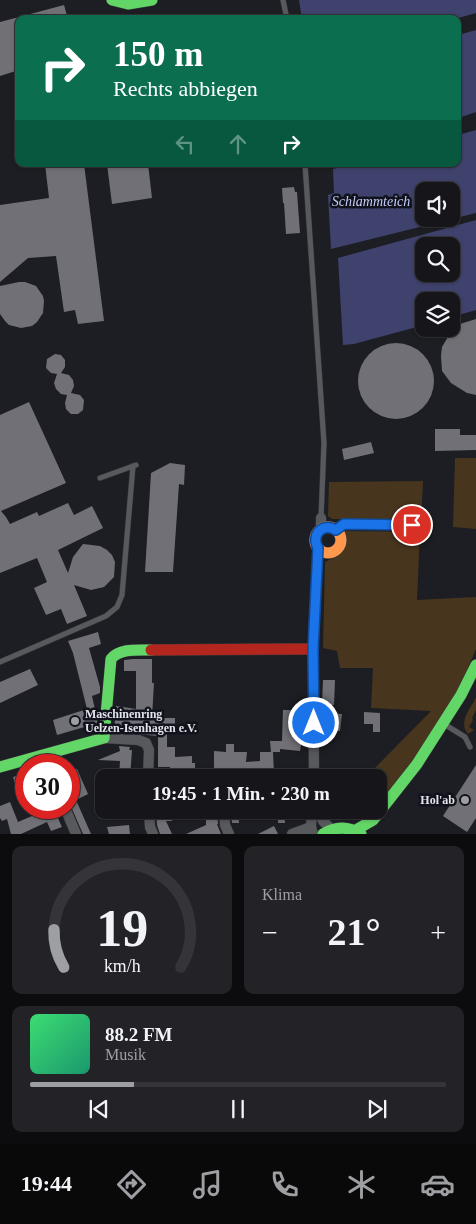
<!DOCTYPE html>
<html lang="de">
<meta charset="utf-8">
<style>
body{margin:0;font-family:Georgia,serif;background:#232327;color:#f1f3f6;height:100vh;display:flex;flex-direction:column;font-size:19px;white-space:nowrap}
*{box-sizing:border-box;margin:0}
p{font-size:16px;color:#9e9fa2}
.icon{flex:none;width:28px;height:28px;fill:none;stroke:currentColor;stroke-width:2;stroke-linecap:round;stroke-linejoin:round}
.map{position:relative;height:834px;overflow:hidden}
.sheet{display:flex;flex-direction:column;gap:12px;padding:12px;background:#0c0c0e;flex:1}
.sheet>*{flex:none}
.top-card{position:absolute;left:15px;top:15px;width:446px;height:152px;border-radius:10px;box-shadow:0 1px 4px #0004,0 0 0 1px #353539;background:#0b6e4f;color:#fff;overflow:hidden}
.fabs{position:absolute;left:415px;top:182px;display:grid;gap:10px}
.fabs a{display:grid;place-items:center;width:45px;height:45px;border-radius:10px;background:#16161a;box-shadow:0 1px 4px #0004,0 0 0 1px #353539;font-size:25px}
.speed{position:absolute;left:15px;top:754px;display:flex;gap:10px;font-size:25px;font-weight:700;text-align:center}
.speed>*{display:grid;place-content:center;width:65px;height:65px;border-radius:50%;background:#16161a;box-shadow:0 1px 4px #0004,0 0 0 1px #353539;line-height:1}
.speed .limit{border:8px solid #d22;background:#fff;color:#111}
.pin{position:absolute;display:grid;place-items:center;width:42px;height:42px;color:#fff;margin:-21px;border:2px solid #fff;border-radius:50%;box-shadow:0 1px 5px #0007}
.me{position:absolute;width:55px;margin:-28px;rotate:0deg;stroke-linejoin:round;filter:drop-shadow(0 0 4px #0008)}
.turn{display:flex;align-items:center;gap:18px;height:105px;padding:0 15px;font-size:22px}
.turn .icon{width:65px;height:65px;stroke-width:2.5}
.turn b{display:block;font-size:35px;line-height:42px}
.lanes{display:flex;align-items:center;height:48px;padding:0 15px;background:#0003;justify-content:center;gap:25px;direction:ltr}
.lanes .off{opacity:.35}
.big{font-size:38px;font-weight:700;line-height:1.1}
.sheet .widget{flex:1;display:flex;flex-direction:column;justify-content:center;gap:8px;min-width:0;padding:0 18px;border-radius:10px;background:#232327}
.sheet .dial{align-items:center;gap:0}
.dial svg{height:130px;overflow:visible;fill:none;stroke:#353539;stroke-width:7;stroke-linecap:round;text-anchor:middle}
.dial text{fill:#f1f3f6;stroke:none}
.song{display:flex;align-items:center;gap:15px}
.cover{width:60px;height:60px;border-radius:8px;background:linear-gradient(135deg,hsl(140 70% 55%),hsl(160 70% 35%))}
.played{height:5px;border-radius:2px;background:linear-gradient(90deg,#9e9fa5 25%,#353539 25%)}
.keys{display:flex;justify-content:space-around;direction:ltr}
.heat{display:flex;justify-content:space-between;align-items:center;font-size:28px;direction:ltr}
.sheet .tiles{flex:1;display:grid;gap:12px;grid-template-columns:1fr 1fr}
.widget:last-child{grid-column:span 2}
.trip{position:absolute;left:95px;top:769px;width:292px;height:50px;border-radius:10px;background:#16161a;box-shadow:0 1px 4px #0004,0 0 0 1px #353539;font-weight:700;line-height:50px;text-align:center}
.menu{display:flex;height:80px;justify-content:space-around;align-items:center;background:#09090a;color:#9e9fa2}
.menu .icon{width:35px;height:35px}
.menu .active{color:#9e9fa5}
.menu b{font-size:22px;color:#f1f3f6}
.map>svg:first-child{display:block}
</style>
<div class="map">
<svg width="476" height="834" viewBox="0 0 476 834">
<rect width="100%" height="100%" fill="#1d1e23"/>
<g fill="#48351e">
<polygon points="455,458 476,458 476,529 453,527"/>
<polygon points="423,481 421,520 332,519 328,516 329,482"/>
<path d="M344,531L420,532L417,600L476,597V649L459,688L434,730L379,806V778L362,777L372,771L431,711L371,708L373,668H340L337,651L323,648L325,562C342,554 342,549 344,531Z"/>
<path d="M476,698V710L472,718L473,720L469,727L474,730L468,734C458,722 470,709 476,698Z"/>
<path d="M326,810H376L368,820C354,813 348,826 329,816Z"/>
</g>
<g fill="#3f426c" fill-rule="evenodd">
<polygon points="299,0 476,0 476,13 455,19 302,19"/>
<polygon points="476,30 476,112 458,118 458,35"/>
<path d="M476,130V213L331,249L328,195L334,193L333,169L354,164H458V135ZM424,191H451V219H424Z"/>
<path d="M476,220V310L451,317V301H424V325L354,344L343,345L338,258ZM424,246H451V274H424Z"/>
</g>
<g fill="#707076">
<polygon points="64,5 68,19 19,19 19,17"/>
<polygon points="19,17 19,70 0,76 0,22"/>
<polygon points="45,164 84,164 104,321 78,324 75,310 64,312 56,256 28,258 0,282 0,205 49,198"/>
<polygon points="107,164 148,164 152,198 112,204"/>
<polygon points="294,187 295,192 297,192 300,233 286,234 284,203 283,203 282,188"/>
<polygon points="19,282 25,282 36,286 43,296 44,301 43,313 37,322 32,326 21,328 9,325 5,321 0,314 0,286"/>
<polygon points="476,319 476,395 467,393 451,383 442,371 441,356 442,347 452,330 460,324"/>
<circle cx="396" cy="381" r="38"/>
<polygon points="55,354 61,355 65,360 65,367 61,373 69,375 73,380 74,386 71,393 80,395 84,400 83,410 78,414 71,414 66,409 65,403 67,395 61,394 56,389 54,383 57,374 51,373 46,368 47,359"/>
<polygon points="29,402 66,483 1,511 6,517 10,524 37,512 39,516 68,503 74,515 92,506 103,528 58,550 68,573 73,557 83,544 100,546 107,550 112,555 115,562 114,577 104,587 91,590 74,585 87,616 67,624 61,609 46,615 34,588 47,582 37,558 0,573 0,415"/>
<polygon points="435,429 460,429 460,435 476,435 476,450 435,451"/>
<polygon points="371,442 374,453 344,460 342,449"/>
<polygon points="170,463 185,465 184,485 179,484 173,572 145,572 151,473"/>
<polygon points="98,632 101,644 89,648 100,687 100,693 92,696 98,723 57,735 53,720 87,709 73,653 68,641"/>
<polygon points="133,659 152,659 152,683 154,683 152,718 175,718 175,729 167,729 167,747 175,747 175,757 192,756 192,763 195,763 195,777 170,776 170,767 158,767 158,736 114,732 116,706 136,709 136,671 124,671 124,660"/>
<polygon points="30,669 38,685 0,703 0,682"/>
<polygon points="323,680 335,680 334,705 322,704"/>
<polygon points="283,710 293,710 292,734 295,734 295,739 302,739 300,751 280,749 280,752 273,752 274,774 252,774 252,778 230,778 229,769 214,769 214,751 226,752 226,744 234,744 234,752 247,752 246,762 260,761 260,752 271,752 270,741 282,741"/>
<polygon points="364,712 380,713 380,732 373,732 373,724 364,724"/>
<polygon points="328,713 342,714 340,731 327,731"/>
<polygon points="119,746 130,747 129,750 132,750 130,778 119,778 120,761 98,760 120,751"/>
<polygon points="476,765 476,818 467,832 443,816"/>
<polygon points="77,769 88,794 76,800 91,834 83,834 69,802 69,773"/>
<polygon points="26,773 26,785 16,788 13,777"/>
<polygon points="10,802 18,822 46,810 50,819 57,816 62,827 51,831 47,822 21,834 11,834 7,819 2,821 0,818 0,806"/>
<polygon points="156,810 172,810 172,821 166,821 172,834 160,834 157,825"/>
<polygon points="206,810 217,810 218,824 217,824 221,834 186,834 206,825"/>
<polygon points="231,810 238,810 239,823 232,823"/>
<polygon points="278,810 284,810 285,823 278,823"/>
<polygon points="129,825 130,834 109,834 107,827"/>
<polygon points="274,826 278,834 258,834"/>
</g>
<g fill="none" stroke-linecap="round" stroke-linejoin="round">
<defs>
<g id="lane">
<polyline points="283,0 287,19"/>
<polyline points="305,164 324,443 321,518"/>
<polyline points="100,478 136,465"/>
<polyline points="336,530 343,525 430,525"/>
<polyline points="0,662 106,616 117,607 122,595 133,466"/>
<polyline points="444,724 465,737 470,747"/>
</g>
<g id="street">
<polyline points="321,529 321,518"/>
<polyline points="104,738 138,740 146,743 149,750 148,778"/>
<polyline points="41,755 46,765"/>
<polyline points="314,778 313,649 318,549"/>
<polyline points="65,808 76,834"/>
<polyline points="149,810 150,827 153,834"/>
<polyline points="224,810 225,825 229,834"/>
<polyline points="312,810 311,827 313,834"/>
<polyline points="318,810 323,821 331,829"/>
<polyline points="292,834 311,827"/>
</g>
<g id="fast">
<polyline points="112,0 128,4 152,0"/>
<path d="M0,767L104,738L111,659C120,648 138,650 151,650"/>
<polyline points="356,830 373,820 417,764 461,695 476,665"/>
<path d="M323,834C336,826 348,826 361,834"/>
</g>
<circle id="slow" cx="328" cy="540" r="13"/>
<polyline id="jam" points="151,650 313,649"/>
</defs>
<use href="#lane" stroke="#38383c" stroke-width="6"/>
<use href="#street" stroke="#38383c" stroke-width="11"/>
<use href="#fast" stroke="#38383c" stroke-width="12"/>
<use href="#slow" stroke="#38383c" stroke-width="12"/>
<use href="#jam" stroke="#38383c" stroke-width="12"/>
<use href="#lane" stroke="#58595d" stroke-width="5"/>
<use href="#street" stroke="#58595d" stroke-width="10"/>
<use href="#fast" stroke="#63d668" stroke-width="11"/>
<use href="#slow" stroke="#ff974d" stroke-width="11"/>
<use href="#jam" stroke="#b3261e" stroke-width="11"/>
</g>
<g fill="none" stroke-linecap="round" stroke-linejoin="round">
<defs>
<path id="route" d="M314,723L313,649L318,548C311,535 322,522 336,530L344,524L412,525"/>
</defs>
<use href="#route" stroke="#114b97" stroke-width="12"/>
<use href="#route" stroke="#1a73e8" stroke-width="9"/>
</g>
<g fill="#9e9fa5" stroke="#11131c" stroke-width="2">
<circle cx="75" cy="721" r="5"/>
<circle cx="465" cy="800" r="5"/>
</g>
<g text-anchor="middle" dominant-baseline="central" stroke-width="5" stroke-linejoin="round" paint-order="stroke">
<g font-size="12" font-weight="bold" fill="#e3e4eb" stroke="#11131c" text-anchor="start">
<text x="85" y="714">Maschinenring<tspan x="85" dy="14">Uelzen-Isenhagen e.V.</tspan></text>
<text x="455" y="800" text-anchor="end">Hol'ab</text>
</g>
<g font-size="14" font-style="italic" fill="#c5ccf8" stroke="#11131c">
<text x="371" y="201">Schlammteich</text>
</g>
</g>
</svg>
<div class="fabs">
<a><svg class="icon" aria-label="sound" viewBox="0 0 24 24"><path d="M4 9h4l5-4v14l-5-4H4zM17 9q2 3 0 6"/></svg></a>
<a><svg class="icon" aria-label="search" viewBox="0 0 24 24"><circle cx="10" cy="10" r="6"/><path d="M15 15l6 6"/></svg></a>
<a><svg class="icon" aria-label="layers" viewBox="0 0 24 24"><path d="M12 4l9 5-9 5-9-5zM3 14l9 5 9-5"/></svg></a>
</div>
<div class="speed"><div class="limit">30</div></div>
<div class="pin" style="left:412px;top:525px;background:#d93025"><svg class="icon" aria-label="arrive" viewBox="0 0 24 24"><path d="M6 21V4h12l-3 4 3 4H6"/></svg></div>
<svg class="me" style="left:314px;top:723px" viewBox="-20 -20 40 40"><circle r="17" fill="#1a73e8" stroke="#fff" stroke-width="3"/><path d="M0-11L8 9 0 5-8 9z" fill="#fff"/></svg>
<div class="trip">19:45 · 1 Min. · 230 m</div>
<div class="top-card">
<div class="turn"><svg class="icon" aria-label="right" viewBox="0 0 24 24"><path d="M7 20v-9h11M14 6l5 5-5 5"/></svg><div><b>150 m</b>Rechts abbiegen</div></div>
<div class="lanes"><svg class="icon off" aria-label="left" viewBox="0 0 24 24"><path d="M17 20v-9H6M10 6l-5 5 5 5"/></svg><svg class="icon off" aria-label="ahead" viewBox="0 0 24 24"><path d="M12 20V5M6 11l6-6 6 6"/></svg><svg class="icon" aria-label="right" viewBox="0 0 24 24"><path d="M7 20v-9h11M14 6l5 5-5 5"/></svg></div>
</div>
</div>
<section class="sheet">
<div class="tiles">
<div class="widget dial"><svg viewBox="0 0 100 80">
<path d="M14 69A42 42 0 1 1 86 69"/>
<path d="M14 69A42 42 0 0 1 8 46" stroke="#9e9fa5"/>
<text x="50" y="56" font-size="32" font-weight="700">19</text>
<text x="50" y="72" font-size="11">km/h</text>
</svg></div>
<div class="widget"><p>Klima</p>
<div class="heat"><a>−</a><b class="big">21°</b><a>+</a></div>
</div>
<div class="widget">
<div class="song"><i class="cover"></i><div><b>88.2 FM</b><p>Musik</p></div></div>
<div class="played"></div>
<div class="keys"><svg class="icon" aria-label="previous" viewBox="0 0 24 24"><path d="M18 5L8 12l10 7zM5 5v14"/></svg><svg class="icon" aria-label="pause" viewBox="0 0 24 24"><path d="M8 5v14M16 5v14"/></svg><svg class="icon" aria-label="next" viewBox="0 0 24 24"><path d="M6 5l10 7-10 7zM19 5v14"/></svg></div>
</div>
</div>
</section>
<nav class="menu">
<b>19:44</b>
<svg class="icon active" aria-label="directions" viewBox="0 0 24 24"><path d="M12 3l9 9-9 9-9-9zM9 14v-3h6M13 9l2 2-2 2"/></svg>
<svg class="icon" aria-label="music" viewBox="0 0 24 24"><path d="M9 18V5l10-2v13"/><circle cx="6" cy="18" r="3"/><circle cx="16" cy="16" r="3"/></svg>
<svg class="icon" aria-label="phone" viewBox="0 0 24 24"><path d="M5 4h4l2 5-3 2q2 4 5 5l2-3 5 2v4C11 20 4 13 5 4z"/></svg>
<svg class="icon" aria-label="climate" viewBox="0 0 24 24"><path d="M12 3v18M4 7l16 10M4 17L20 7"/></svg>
<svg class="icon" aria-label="car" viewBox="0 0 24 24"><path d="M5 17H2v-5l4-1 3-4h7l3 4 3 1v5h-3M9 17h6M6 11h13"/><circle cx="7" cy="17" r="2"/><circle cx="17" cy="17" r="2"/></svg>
</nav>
